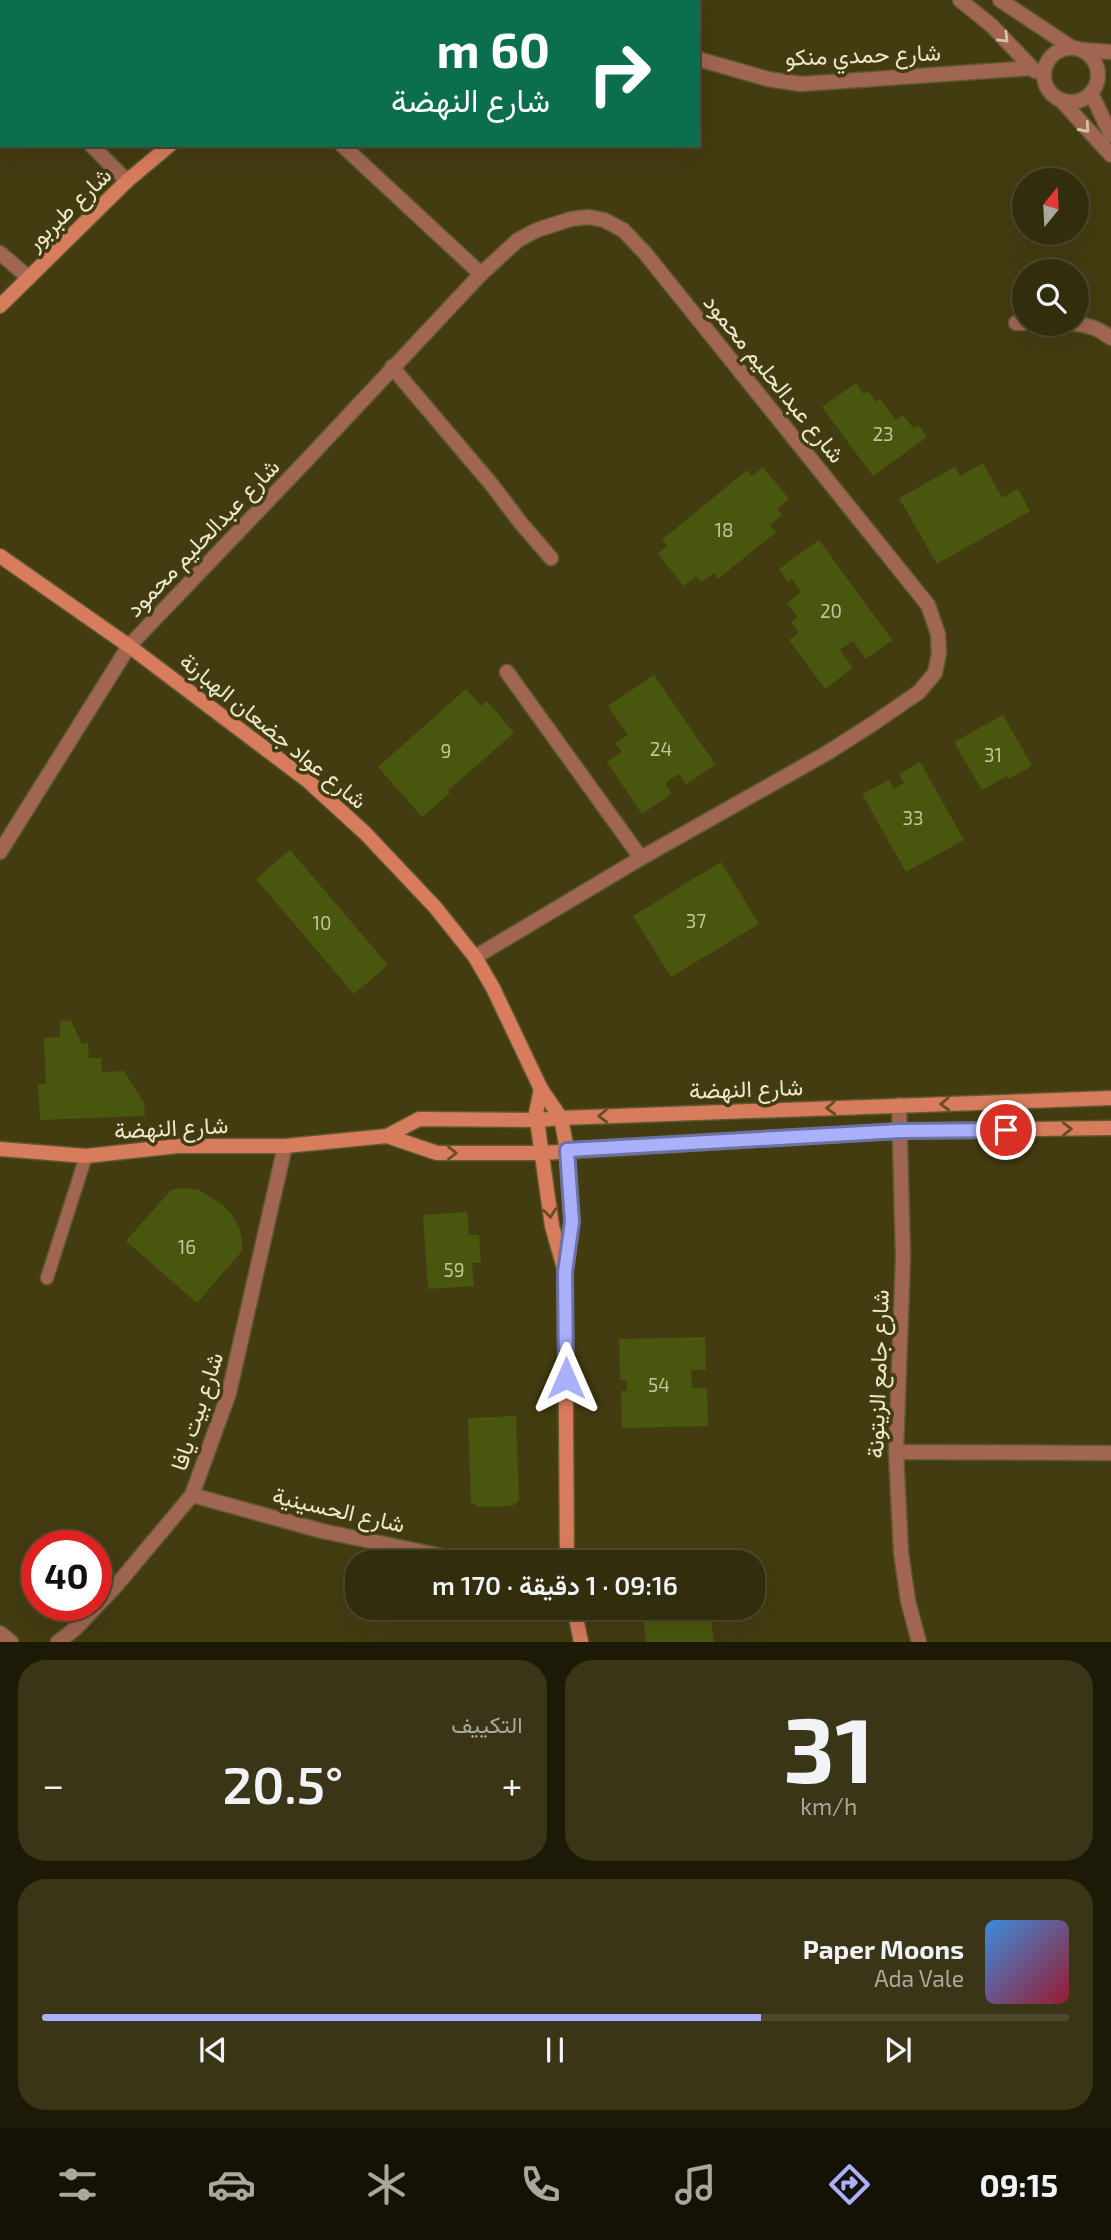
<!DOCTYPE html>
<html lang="ar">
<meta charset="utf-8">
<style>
body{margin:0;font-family:"Exo 2",Vazirmatn,sans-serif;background:#3a3516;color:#f1f3f6;direction:rtl;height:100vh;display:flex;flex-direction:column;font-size:26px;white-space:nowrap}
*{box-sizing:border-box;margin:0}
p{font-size:23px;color:#a8a89d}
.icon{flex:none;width:38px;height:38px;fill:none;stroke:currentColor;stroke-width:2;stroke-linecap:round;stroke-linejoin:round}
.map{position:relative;height:1642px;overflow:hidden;direction:ltr}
.panel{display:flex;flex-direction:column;gap:18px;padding:18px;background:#1c1907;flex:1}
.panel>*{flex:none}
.top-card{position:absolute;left:0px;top:0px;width:700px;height:147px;box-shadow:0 7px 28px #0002,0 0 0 2px #4d492e;direction:rtl;background:#0b6e4f;color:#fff;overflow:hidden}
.needle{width:46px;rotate:18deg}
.controls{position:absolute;left:1012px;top:168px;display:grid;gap:14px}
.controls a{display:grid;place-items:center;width:77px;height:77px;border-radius:50%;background:#322d0d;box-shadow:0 7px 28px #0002,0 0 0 2px #4d492e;font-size:35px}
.speed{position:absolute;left:21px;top:1530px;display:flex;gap:14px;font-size:35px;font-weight:700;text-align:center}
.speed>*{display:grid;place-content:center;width:91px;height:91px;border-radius:50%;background:#322d0d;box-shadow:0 7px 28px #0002,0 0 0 2px #4d492e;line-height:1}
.speed .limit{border:10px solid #d22;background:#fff;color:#111}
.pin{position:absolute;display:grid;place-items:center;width:60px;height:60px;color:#fff;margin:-30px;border:4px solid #fff;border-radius:50%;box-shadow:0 2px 7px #0007}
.me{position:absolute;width:77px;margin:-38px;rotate:0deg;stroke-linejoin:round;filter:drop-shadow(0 0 5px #0008)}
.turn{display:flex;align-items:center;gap:24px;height:147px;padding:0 35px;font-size:32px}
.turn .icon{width:91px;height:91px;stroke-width:2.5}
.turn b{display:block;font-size:49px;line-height:60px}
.big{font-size:52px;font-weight:600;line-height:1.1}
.panel .card{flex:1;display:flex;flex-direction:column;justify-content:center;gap:10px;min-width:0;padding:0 24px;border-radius:28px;background:#3a3516}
.panel .dial{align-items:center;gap:0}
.dial b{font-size:91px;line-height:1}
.song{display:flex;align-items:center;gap:21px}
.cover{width:84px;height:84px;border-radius:10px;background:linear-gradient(135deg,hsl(210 70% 55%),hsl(350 70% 35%))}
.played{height:7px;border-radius:4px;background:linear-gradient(90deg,#aab0fb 70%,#4d492e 70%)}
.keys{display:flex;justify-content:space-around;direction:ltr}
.heat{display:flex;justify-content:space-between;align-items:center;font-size:38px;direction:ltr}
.panel .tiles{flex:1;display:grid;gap:18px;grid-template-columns:1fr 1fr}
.card:last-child{grid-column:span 2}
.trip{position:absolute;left:345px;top:1550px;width:420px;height:70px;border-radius:28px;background:#322d0d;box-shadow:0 7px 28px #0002,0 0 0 2px #4d492e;font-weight:600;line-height:70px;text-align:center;direction:rtl}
.tabs{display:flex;height:112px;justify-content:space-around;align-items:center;background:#141205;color:#a8a89d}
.tabs .icon{width:49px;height:49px}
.tabs .active{color:#aab0fb}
.tabs b{font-size:32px;color:#f1f3f6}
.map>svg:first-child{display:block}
</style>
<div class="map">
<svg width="1111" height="1642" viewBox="0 0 1111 1642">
<rect width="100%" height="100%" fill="#433c11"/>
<g fill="#49570e">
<polygon points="856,383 863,394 868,391 876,402 880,399 896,420 903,415 913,428 918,425 927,437 873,476 822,407"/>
<polygon points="983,463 1002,498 1018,489 1030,511 937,564 899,498 955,467 960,476"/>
<polygon points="763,467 789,499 777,509 782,515 770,525 776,532 718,579 714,573 702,582 696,576 684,586 658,554 667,546 662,540 747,470 752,476"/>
<polygon points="819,540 892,640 866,659 853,641 840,650 853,668 825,689 789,640 799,633 791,622 798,617 787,603 801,592 792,579 788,582 779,569"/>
<polygon points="654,675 715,764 686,785 679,774 665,783 672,794 642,814 607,762 622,752 615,743 628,735 608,706"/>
<polygon points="466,689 481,706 487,701 514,733 448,790 450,793 422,817 378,767"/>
<polygon points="1003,715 1032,766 1008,779 1007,776 982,790 954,742"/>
<polygon points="920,762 964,840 906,872 862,794 889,780 894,789 904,783 899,774"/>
<polygon points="290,850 388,965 354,994 256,879"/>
<polygon points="721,862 759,924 671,977 633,916"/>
<polygon points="60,1020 71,1021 82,1044 88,1043 89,1058 101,1058 102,1072 124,1071 144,1103 145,1116 40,1120 38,1084 46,1084 44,1038 60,1037"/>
<polygon points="185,1188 199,1190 222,1204 232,1215 239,1227 242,1240 242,1251 197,1303 126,1241 171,1190"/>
<polygon points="467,1212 469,1235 479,1235 481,1263 472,1263 474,1286 428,1289 423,1215"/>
<polygon points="705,1337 706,1370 691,1370 692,1388 707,1388 708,1426 622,1428 621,1391 627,1391 627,1380 620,1380 619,1339"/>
<polygon points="516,1416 519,1501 512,1506 478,1507 471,1502 468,1418"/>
<polygon points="642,1608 710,1608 714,1642 646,1642"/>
</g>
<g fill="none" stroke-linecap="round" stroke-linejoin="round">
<defs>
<g id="lane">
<polyline points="548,0 552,2"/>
<polyline points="47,1278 86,1156"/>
</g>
<g id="street">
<polyline points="490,0 496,2"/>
<polyline points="960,0 992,26 1035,71"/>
<polyline points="1000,0 1071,47"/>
<circle cx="1071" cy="75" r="27"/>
<polyline points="1083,50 1111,52"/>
<polyline points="0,54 2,56"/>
<polyline points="698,59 768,79 801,84 1032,68"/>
<polyline points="1091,93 1111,135"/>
<polyline points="1061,100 1111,155"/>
<polyline points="91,145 127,181"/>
<polyline points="342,145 481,274"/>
<polyline points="0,253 29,278"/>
<polyline points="1016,323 1024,323"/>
<path d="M1076,324C1090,325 1100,329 1111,338"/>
<polyline points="392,367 492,485 520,522 551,558"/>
<polyline points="507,672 641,858"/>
<polyline points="0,852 129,646 303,464 481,274 518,240 537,230 571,219 589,217 604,220 623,230 645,253 928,605 938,634 939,653 935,673 919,692 874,723 827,753 641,858 475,957"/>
<polyline points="899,1105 903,1257 896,1452 901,1552 908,1601 919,1642"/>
<polyline points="896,1452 1111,1453"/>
<polyline points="192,1495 322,1531 476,1563"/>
<polyline points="0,1633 11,1642"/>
<polyline points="58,1642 76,1628 115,1587 192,1495 229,1393 285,1146"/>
</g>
<g id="secondary">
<polyline points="332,2 334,0"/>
<polyline points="0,306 127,181 170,145"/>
<polyline points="0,556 129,646 308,781 365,833 435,907 475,957 493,988 541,1089 561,1118 567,1150 572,1222 565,1272 567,1563"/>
<polyline points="541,1089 536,1113 552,1226 564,1268"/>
<polyline points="387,1136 419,1119 538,1120 561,1118 1111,1098"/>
<polyline points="0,1149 86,1156 178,1146 285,1146 387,1136 437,1153 542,1153 900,1131 1111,1128"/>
<polyline points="574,1608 581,1642"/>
</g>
</defs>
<use href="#lane" stroke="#5e582f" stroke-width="15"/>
<use href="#street" stroke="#5e582f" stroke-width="17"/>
<use href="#secondary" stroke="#5e582f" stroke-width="17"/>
<use href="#lane" stroke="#a06652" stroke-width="12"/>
<use href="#street" stroke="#a06652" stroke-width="14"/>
<use href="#secondary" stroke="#d77c5c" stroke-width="14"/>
</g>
<defs><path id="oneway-chevron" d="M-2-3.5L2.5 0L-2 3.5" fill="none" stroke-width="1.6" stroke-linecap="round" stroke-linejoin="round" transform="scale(1.75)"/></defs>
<g stroke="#d5c1a7">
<use href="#oneway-chevron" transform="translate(1004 38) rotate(45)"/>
<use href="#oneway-chevron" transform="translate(1085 128) rotate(48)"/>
</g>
<g stroke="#684c24">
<use href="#oneway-chevron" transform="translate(945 1104) rotate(178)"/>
<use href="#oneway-chevron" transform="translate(831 1108) rotate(178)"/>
<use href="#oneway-chevron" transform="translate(603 1116) rotate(178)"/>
<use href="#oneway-chevron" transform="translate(1067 1129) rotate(-1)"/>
<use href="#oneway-chevron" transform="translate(452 1153)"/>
<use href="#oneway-chevron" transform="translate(550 1213) rotate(83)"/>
</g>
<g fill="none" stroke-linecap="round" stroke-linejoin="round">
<defs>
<polyline id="route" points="566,1378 565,1272 572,1222 567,1150 900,1131 1006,1130"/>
</defs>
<use href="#route" stroke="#6e72a3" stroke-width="18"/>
<use href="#route" stroke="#aab0fb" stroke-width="12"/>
</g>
<g text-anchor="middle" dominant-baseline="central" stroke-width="7" stroke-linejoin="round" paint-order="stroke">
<g font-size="19" fill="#c3c49c">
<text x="883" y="433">23</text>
<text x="724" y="529">18</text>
<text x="831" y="610">20</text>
<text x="661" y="748">24</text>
<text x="446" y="750">9</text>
<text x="993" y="754">31</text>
<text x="913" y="817">33</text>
<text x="696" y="920">37</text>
<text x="322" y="922">10</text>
<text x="187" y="1246">16</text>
<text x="454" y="1269">59</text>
<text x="659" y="1384">54</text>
</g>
<g font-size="23" fill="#ece8cb" stroke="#433c11">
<text transform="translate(863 54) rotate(-2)">شارع حمدي منكو</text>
<text transform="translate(68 208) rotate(-44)">شارع طبربور</text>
<text transform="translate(775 378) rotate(51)">شارع عبدالحليم محمود</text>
<text transform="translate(202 537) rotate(-46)">شارع عبدالحليم محمود</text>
<text transform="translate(274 730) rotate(39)">شارع عواد جضعان الهبارنة</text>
<text transform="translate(746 1088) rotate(-2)">شارع النهضة</text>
<text transform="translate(171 1127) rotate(-3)">شارع النهضة</text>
<text transform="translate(877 1374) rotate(-88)">شارع جامع الزيتونة</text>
<text transform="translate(196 1411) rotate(-72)">شارع بيت يافا</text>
<text transform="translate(339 1509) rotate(13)">شارع الحسينية</text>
</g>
</g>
</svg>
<div class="controls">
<a><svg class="needle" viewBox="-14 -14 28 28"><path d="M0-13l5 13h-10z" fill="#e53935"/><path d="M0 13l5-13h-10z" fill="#a8a89d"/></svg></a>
<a><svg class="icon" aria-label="search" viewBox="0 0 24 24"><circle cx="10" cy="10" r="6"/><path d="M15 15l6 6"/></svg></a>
</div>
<div class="speed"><div class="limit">40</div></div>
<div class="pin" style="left:1006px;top:1130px;background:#d93025"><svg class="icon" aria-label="arrive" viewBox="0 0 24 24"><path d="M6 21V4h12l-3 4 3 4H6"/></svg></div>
<svg class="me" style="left:566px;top:1378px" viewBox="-20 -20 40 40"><path d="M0-17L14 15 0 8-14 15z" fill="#aab0fb" stroke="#fff" stroke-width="4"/></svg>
<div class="trip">09:16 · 1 دقيقة · 170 m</div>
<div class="top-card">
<div class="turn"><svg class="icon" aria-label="right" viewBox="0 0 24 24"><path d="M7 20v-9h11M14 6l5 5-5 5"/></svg><div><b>60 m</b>شارع النهضة</div></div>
</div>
</div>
<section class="panel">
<div class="tiles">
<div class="card dial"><b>31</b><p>km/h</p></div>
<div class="card"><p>التكييف</p>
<div class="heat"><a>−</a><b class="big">20.5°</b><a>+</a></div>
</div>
<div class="card">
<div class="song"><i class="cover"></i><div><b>Paper Moons</b><p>Ada Vale</p></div></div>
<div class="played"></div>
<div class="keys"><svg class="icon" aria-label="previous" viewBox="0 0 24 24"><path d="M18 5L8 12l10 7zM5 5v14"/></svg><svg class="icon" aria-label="pause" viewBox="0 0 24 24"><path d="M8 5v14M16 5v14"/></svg><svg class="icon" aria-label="next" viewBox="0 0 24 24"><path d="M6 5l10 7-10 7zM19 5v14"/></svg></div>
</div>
</div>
</section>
<nav class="tabs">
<b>09:15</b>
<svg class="icon active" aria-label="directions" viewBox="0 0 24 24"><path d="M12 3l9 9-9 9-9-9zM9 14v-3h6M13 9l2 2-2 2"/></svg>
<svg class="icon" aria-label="music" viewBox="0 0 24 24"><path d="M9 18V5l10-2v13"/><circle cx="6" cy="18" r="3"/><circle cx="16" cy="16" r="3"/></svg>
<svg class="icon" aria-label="phone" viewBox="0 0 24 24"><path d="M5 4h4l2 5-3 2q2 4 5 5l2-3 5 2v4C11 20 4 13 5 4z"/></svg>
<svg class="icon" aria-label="climate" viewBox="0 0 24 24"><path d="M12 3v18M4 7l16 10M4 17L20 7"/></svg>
<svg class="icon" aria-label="car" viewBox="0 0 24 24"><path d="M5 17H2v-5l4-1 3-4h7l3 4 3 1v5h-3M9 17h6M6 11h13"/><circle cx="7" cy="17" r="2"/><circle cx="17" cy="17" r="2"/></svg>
<svg class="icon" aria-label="filters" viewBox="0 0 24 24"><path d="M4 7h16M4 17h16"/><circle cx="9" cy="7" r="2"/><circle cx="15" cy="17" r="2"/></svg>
</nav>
